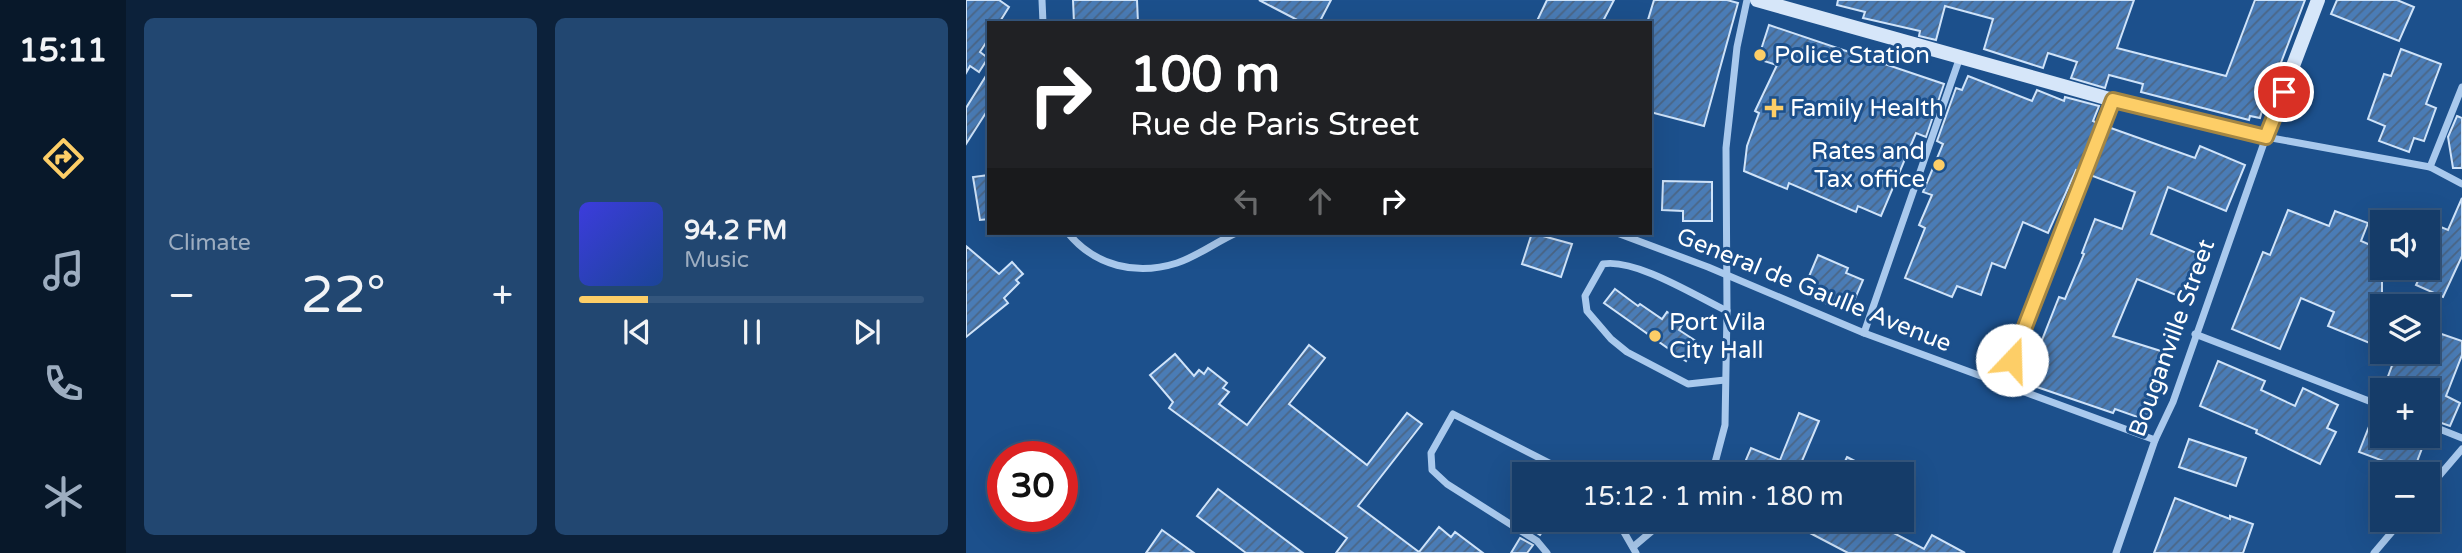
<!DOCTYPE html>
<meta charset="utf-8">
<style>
body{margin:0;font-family:"Varela Round",sans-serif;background:#224771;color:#f1f3f6;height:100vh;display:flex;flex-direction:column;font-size:26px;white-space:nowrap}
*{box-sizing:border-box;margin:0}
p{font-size:23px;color:#9dadc0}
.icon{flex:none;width:38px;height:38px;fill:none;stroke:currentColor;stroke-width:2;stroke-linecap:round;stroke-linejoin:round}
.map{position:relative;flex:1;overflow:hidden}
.drawer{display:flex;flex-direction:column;gap:18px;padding:18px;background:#0c213a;width:840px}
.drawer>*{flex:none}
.guide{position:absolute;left:21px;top:21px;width:665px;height:214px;border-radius:0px;box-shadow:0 7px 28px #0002,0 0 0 2px #34567d;background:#202124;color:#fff;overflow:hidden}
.controls{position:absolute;left:1404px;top:210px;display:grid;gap:14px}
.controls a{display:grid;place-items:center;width:70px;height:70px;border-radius:0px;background:#153c69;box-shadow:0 7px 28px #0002,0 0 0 2px #34567d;font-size:35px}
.speed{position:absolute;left:21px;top:441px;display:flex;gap:14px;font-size:35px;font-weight:700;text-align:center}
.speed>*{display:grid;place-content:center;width:91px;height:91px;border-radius:50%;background:#153c69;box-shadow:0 7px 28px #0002,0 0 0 2px #34567d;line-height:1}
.speed .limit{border:10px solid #d22;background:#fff;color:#111}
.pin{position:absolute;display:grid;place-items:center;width:60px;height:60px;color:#fff;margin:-30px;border:4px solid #fff;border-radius:50%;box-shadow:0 2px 7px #0007}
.me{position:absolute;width:77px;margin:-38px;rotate:21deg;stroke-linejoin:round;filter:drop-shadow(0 0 5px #0008)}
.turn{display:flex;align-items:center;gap:24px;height:147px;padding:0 28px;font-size:32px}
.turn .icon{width:91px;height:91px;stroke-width:2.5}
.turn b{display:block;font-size:49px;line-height:60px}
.lanes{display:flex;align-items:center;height:66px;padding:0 28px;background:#0003;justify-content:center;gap:35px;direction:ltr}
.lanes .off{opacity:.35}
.big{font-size:52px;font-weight:600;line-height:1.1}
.drawer .card{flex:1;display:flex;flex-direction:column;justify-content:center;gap:10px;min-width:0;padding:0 24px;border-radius:10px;background:#224771}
.song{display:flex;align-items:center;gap:21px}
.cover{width:84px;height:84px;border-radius:10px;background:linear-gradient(135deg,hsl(240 70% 55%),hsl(220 70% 35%))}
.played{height:7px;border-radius:4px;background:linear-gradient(90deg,#fdce67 20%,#34567d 20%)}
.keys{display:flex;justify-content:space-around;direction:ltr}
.heat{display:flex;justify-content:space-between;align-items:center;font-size:38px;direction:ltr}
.drawer .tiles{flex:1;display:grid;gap:18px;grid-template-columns:repeat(2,1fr)}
.trip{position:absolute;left:546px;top:462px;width:402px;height:70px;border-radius:0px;background:#153c69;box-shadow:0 7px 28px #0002,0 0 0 2px #34567d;font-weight:600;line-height:70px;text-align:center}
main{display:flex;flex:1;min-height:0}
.tab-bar{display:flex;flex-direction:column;width:126px;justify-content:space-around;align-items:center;background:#08182a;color:#9dadc0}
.tab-bar .icon{width:49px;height:49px}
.tab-bar .current{color:#fdce67}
.tab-bar b{font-size:32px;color:#f1f3f6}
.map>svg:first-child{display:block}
</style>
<main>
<nav class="tab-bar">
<b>15:11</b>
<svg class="icon current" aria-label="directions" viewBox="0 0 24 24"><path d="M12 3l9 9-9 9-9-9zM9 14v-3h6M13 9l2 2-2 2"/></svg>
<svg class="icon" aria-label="music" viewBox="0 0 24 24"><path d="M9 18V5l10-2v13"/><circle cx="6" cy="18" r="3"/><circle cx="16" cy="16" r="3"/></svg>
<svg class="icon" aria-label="phone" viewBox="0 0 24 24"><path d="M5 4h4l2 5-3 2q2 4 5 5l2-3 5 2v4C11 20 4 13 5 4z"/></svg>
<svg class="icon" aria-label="climate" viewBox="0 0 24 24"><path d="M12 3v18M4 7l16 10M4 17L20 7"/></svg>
</nav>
<section class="drawer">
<div class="tiles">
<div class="card"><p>Climate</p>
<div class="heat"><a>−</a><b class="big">22°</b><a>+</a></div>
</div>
<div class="card">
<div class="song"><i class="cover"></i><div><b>94.2 FM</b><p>Music</p></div></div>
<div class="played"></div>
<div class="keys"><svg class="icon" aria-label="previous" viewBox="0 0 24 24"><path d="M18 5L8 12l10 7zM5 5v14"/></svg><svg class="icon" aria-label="pause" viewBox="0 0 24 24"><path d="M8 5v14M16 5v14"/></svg><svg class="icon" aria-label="next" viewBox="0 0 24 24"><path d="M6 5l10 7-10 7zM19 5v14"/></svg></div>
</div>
</div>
</section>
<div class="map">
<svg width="1496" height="553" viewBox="0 0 1496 553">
<defs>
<pattern id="building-hatch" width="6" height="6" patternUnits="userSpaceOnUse" patternTransform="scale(1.75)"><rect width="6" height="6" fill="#4a7cb6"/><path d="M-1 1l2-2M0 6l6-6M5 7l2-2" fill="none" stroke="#4b6686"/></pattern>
</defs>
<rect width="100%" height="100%" fill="#1c508c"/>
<g fill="url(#building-hatch)" stroke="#cfe3f9" stroke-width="2">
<polygon points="0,0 33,0 43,7 33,23 23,23 23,38 14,52 22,58 13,72 4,66 0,73"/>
<polygon points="107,0 171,0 172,23 108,23"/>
<polygon points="293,0 365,0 353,23 337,23"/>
<polygon points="581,0 648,0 636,23 570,23"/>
<polygon points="688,0 761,0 772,3 738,126 684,112 684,23 681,23"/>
<polygon points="872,0 1168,0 1151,48 1260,76 1289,0 1339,0 1306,86 1303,85 1294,118 1284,116 1283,120 1175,92 1177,84 1143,75 1139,88 1105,78 1111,62 1082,53 1077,68 1018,49 1027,19 979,6 970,40 953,36 954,31 897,18 899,12 871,5"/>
<polygon points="1371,0 1431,0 1448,7 1433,41 1365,14"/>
<polygon points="803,25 978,84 960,137 950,133 915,216 892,206 890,212 823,183 821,189 778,171 781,146 793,113 789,111 811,65 792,59"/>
<polygon points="1435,49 1475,64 1460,104 1470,108 1458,141 1448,138 1443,152 1413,141 1419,126 1402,119 1418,74 1425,76"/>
<polygon points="23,71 23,108 0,144 0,108"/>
<polygon points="1002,76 1066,101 1071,90 1098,101 1099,97 1133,106 1127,121 1131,123 1112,171 1110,170 1082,233 1057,222 1039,268 1026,263 1015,295 991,286 986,297 939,278 959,228 953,225 966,195 957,192 977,144 971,141 990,88 996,90"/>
<polygon points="1491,116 1496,118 1496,168 1487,168 1482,137"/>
<polygon points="1142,127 1229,158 1234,146 1279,165 1260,211 1202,187 1185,234 1233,254 1215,297 1171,279 1147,336 1198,352 1189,380 1193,382 1180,420 1149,409 1147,413 1059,383 1093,297 1099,299 1118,254 1116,253 1129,219 1156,229 1169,192 1124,175"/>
<polygon points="23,175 23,219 14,220 7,177"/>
<polygon points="697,181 746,182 746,221 717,221 717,211 696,210"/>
<polygon points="1496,198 1496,256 1477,297 1450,285 1458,268 1461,268 1461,247 1470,225 1482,230"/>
<polygon points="1322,210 1363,226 1369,211 1402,223 1395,241 1416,250 1416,337 1411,346 1362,326 1368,312 1335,298 1314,349 1266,329 1297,252 1304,255"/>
<polygon points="566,233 606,244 595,277 556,264"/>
<polygon points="0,246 33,274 46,262 57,274 50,280 53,283 38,298 42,303 0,337"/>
<polygon points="852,255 882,268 880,273 897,280 885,308 868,301 866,306 836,293"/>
<polygon points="649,289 672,306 674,304 696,319 701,312 717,323 713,330 733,343 720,361 638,303"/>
<polygon points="1461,329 1496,341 1496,355 1480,396 1494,403 1484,426 1461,418 1461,390 1417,390 1431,352 1461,352"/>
<polygon points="343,345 359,358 323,404 401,465 441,413 456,424 392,506 453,552 473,527 485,537 489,532 517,553 370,553 381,538 203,408 207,402 184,375 209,354 228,376 233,370 238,374 242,368 261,383 257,388 263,392 253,404 281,425"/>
<polygon points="1252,361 1299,381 1295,390 1329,406 1337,388 1372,405 1361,428 1370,432 1354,464 1290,433 1291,430 1234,406"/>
<polygon points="833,413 853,421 833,468 848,474 774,474 785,448 814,460"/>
<polygon points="1404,424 1416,428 1416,436 1438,436 1458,443 1447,472 1393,452"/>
<polygon points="1223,439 1280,458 1270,486 1213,467"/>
<polygon points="881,457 914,474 873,474"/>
<polygon points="252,489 337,553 280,553 231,516"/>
<polygon points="1209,498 1264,519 1264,516 1287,524 1277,553 1188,553"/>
<polygon points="566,520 584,520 574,535 561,527"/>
<polygon points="848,520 903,520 958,549 966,535 999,553 882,553 842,532"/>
<polygon points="196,530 228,553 180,553"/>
<polygon points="554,538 567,545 561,553 545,553"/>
</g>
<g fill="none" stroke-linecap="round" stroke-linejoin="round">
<g stroke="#a9c9ed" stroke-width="7">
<polyline points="76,0 77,23"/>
<polyline points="1464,167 1496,87"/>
<path d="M102,233C129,266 170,276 211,263C232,256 250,242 270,233"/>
<polyline points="651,233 742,267 898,333 1189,440"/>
<polyline points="898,333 994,57"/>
<polyline points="1229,334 1416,406"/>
<path d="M759,380L722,384L661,352L645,339L621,311L619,296L637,264C669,258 730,296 761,311"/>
<polyline points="1037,385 1146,100"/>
<polyline points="1461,424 1496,438"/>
<polyline points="746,474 759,425 761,311 760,148 771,47 781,0"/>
<polyline points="1461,490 1496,449"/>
<polyline points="651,520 670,553"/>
<polyline points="667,547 699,520"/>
<polyline points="581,553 571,541 481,484 466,470 465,453 487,414 605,474"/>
<polyline points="1150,553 1189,440 1207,402 1300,137 1464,167 1496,184"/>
<polyline points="1408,553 1436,520"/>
</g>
<polyline stroke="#d6e6f9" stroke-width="14" points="791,0 1147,100 1300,137 1352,0"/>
</g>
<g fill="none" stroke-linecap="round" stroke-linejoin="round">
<defs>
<polyline id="route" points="1046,360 1147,100 1300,137 1318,92"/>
</defs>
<use href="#route" stroke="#a48643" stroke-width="18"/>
<use href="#route" stroke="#fdce67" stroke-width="12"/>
</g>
<g fill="#fdce67" stroke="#1c508c" stroke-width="2.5">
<circle cx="794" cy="55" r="7"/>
<path d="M804.5 97.5h7v7h7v7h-7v7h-7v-7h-7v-7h7z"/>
<circle cx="973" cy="165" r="7"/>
<circle cx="689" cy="336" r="7"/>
</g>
<g text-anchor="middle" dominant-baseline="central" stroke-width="6" stroke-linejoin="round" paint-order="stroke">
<g font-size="24" fill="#fff" stroke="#1c508c" text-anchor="start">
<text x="808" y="55">Police Station</text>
<text x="824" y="108">Family Health</text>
<text x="959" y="151" text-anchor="end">Rates and<tspan x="959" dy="28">Tax office</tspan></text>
<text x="703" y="322">Port Vila<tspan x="703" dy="28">City Hall</tspan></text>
</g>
<g font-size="24" fill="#fff" stroke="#1c508c">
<text transform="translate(848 290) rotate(22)">General de Gaulle Avenue</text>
<text transform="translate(1206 338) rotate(-70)">Bouganville Street</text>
</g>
</g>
</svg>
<div class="controls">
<a><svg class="icon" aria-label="sound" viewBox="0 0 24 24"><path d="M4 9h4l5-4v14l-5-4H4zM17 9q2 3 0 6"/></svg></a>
<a><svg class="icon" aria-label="layers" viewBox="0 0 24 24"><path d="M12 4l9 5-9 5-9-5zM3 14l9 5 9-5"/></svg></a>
<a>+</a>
<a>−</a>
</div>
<div class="speed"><div class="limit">30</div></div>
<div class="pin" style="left:1318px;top:92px;background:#d93025"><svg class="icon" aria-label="arrive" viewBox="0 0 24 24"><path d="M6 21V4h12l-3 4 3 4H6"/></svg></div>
<svg class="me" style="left:1046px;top:360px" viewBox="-20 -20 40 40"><circle r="19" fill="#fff"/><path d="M0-13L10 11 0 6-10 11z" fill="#fdce67"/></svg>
<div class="trip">15:12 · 1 min · 180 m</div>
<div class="guide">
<div class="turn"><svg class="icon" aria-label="right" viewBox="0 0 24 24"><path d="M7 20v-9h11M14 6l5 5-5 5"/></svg><div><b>100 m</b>Rue de Paris Street</div></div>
<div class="lanes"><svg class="icon off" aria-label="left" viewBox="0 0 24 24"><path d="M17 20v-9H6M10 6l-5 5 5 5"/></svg><svg class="icon off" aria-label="ahead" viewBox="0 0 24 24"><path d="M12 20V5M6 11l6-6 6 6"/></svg><svg class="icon" aria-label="right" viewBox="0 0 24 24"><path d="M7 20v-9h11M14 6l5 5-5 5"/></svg></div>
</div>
</div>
</main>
